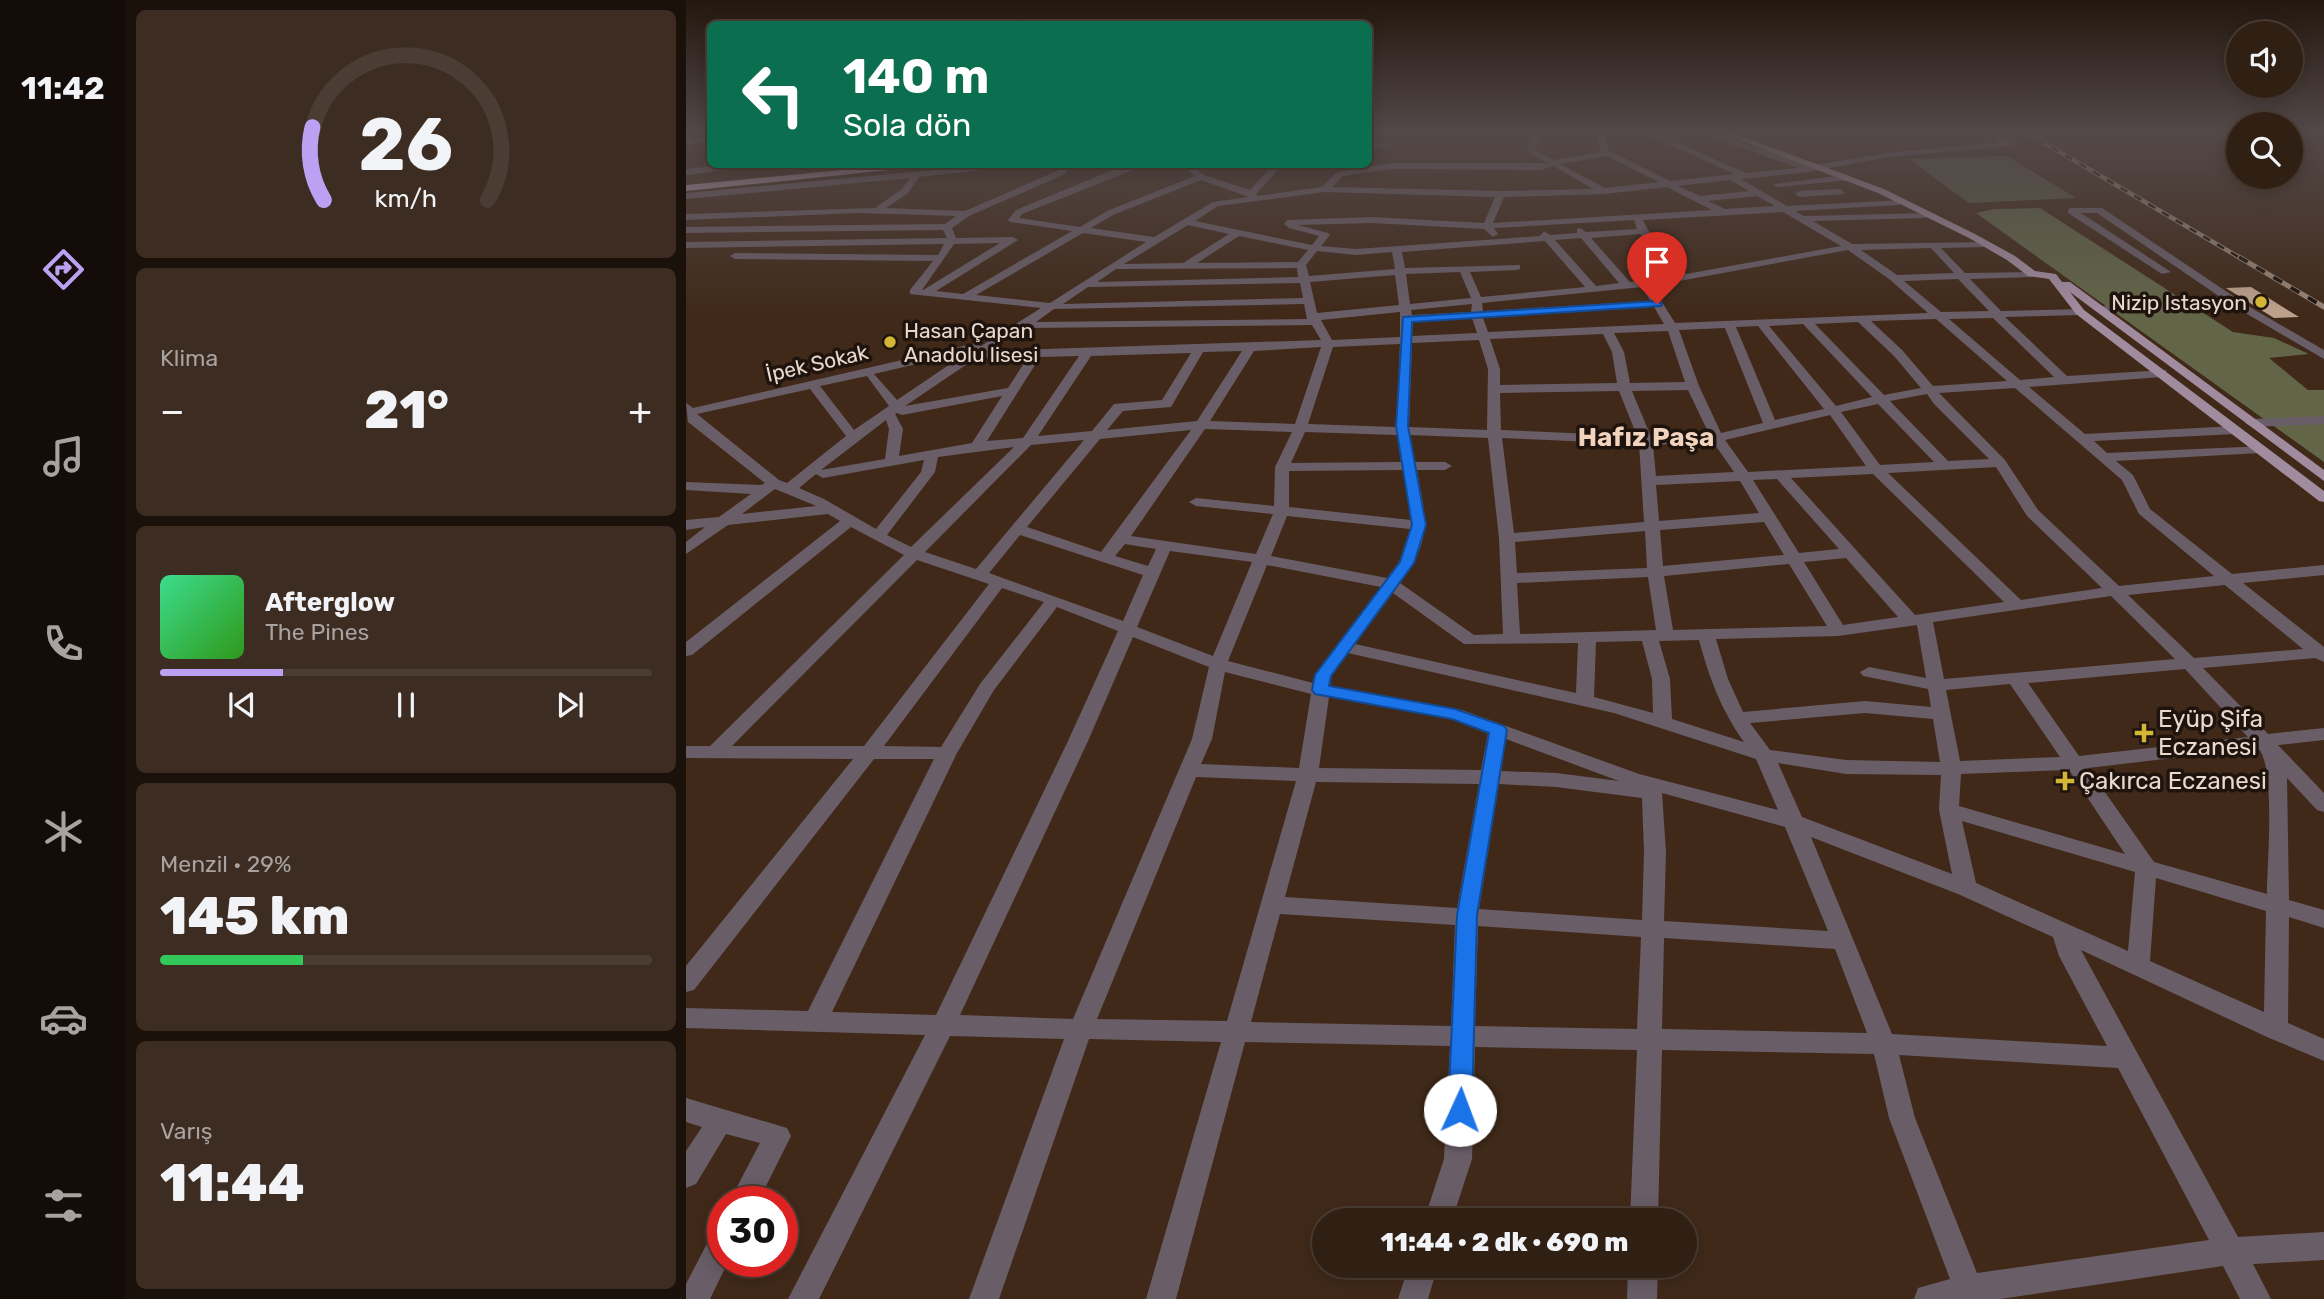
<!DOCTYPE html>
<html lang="tr">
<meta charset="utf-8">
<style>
body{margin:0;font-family:Rubik,sans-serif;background:#3c2c21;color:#f1f3f6;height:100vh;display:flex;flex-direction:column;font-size:26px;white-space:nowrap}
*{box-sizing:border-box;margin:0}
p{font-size:23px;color:#a8a2a0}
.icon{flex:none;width:38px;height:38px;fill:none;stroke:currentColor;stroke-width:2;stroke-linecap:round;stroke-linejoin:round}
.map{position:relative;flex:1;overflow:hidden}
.details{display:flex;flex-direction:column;gap:10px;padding:10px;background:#1a110a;width:560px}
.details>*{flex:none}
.hud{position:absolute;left:21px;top:21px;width:665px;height:147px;border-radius:10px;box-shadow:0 4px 18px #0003,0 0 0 2px #4b3d33;background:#0b6e4f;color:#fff;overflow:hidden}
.controls{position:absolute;left:1540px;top:21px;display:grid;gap:14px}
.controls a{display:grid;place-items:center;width:77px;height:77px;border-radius:50%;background:#301f13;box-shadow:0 4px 18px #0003,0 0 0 2px #4b3d33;font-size:35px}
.speed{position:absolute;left:21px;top:1186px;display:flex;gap:14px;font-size:35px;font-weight:700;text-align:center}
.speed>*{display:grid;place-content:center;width:91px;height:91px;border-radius:50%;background:#301f13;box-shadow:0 4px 18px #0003,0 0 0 2px #4b3d33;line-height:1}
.speed .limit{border:10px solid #d22;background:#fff;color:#111}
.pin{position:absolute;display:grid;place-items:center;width:60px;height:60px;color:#fff;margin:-72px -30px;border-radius:50% 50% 50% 0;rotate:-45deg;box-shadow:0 0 7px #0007}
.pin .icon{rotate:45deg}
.me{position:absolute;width:77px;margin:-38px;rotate:2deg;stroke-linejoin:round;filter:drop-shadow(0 0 5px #0008)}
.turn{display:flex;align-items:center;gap:24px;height:147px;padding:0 21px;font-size:32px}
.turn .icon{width:91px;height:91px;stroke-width:2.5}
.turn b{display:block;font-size:49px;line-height:60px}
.big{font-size:52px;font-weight:800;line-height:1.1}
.details .tile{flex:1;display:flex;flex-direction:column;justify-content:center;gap:10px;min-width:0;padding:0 24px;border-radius:10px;background:#3c2c21}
.details .dial{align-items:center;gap:0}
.dial svg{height:182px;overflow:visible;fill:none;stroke:#4b3d33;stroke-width:7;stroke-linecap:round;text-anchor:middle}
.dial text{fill:#f1f3f6;stroke:none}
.song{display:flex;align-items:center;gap:21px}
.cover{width:84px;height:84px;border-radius:10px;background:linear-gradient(135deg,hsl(150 70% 55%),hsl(110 70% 35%))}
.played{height:7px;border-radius:4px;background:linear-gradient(90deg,#bca0f2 25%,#4b3d33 25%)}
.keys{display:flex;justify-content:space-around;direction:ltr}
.heat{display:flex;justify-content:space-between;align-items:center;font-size:38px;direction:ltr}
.charge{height:10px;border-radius:5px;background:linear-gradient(90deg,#34c759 29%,#4b3d33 0)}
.trip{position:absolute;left:626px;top:1208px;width:385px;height:70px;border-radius:35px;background:#301f13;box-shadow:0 4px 18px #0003,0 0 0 2px #4b3d33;font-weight:800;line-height:70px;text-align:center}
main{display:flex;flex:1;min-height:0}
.dock{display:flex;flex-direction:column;width:126px;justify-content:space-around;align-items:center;background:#130c08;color:#a8a2a0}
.dock .icon{width:49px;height:49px}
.dock .on{color:#bca0f2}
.dock b{font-size:32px;color:#f1f3f6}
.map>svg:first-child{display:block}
</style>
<main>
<nav class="dock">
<b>11:42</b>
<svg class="icon on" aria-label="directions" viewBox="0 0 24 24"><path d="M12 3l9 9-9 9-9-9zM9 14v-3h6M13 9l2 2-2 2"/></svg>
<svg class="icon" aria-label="music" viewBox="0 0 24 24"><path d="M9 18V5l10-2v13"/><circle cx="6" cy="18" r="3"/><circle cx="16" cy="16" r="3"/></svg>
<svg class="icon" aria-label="phone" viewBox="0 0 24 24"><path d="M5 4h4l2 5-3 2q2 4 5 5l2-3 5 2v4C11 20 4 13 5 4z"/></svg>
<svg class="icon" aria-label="climate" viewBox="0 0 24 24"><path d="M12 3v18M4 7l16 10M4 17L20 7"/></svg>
<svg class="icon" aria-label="car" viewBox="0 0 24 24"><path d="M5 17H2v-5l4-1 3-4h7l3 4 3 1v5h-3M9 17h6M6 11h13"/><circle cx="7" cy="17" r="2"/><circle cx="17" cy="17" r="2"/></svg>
<svg class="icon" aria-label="filters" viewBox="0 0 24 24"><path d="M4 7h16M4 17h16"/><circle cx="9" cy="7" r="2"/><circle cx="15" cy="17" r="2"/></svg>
</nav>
<section class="details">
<div class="tile dial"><svg viewBox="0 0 100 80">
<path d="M14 69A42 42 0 1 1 86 69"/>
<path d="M14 69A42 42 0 0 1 9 37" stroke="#bca0f2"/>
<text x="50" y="56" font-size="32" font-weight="700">26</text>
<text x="50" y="72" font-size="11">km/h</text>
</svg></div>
<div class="tile"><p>Klima</p>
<div class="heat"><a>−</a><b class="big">21°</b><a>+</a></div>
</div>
<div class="tile">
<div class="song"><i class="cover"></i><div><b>Afterglow</b><p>The Pines</p></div></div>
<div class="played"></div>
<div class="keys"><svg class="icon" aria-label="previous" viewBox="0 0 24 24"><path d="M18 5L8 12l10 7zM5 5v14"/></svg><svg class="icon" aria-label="pause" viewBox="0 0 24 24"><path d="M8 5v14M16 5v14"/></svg><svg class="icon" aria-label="next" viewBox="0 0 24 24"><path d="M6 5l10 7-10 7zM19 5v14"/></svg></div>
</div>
<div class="tile"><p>Menzil · 29%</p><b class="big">145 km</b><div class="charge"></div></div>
<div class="tile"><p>Varış</p><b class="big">11:44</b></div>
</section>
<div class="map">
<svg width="1638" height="1299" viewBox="0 0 1638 1299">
<rect width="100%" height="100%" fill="#402919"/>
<polygon fill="#575945" points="1321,156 1390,198 1283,203 1223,159"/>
<polygon fill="#626548" points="1354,208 1547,332 1588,338 1623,354 1583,358 1622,390 1638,390 1638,462 1290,213 1308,209"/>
<polygon fill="#bda18c" points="1565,287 1613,317 1588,318 1540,288"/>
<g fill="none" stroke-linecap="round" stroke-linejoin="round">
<g fill="#695e68" fill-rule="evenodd">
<polygon points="682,131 712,131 682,135"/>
<path d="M847,131H855L849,150L868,160L914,152L911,131H919L922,150L984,181L1048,174L954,131H965L1060,173L1112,168L1011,131H1023L1122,166L1202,153L1313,142L1295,131H1305L1324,142V146L1202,157L1122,172L1055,179L1101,206L1216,200L1218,202L1213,205L1109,211L1118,216L1243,213L1245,215L1240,218L1127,221L1166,244L1302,242L1304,244L1299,247L1255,248L1279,273L1350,272L1351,274L1346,277L1284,279L1315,311L1394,309L1400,312L1394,315L1319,317L1381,376L1480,370V376L1476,377L1343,387L1399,434L1549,426L1556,430L1549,434L1408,441L1421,453L1579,446V452L1574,453L1430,461L1447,475L1464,509L1546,574L1638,565V575L1557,583L1638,647V662L1629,658L1517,668L1582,734L1638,728V740L1592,745L1638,793V812L1631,810L1601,778L1603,900L1638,910V928L1603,917L1602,1023L1638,1039V1061L1581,1037L1395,950L1552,1237L1638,1232V1260L1567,1264L1585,1299H1554L1537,1266L1314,1299H1228L1232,1288L1264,1279L1203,1118L1188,1054L976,1050L972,1220H944L951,1050L789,1047L786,1159L766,1220H738L758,1159L764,1046L559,1042L490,1299H460L535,1042L403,1039L313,1299H283L378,1039L264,1036L133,1299H102L239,1035L0,1028V1008L122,1011L248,759H188L8,990L0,992V966L167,759L0,758V746H24L218,555L165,527L6,655L0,656V642L154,521L142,514L42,525L0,554V542L19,527L0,530V520L33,517L65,494L0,490V482L75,485L79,483L2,422L0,403L7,408L290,343L295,346L355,308L224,294V290L247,261L49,259L44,256L49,253L252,255L258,244L0,248V242L261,238L257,230L0,233V227L259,224L270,216L171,213L0,220V214L189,208L216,189L224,178L0,199V193L313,164H350L233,177L222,193L200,208L279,211L373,170L377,164H385L379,174L283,216L266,228L270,238L327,237L332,240L250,291L277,294L386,231L324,222L322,220L330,210L441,164L504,165L518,175L564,190L588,164H597L570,194L572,196L636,187L651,172L705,163H860L841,151ZM921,156L973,182L919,188L874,164ZM867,166L907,189L815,191L646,187L657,176L705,169L856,170ZM452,168L502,170L509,176L421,211L394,227L333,218L336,214ZM515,180L563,197L527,202L468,237L405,228L427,215ZM1044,180L1063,191L1014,196L992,186ZM981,187L1026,210L807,223L818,197L918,194ZM639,192L809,197L798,223L686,217L601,220L598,224L603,228L633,236L626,245L509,221L532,206ZM1071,196L1089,206L1039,209L1022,201ZM1097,212L1155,246L1000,274L962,230L957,220ZM948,220L951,229L900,232L894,228L891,229V233L864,235L858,231L854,236L670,249L635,246L644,235L642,233L612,225L686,223L798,229L807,237L812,234L808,228ZM502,225L543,234L497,263L438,264ZM397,233L460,242L364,303L290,295ZM954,234L990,275L944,282L905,238ZM553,236L622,250L612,262L511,263ZM895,238L933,283L910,286L869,240ZM859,241L899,287L795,297L784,272L830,270L834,269V265L719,268L716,252ZM314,243L237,290H236L268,244ZM1245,248L1268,273L1211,275L1175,250ZM1162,250L1203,279L1242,313L989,323L966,286ZM631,251L670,255L706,252L709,269L623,276L620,265ZM611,268L612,277L411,282L430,269ZM774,272L785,298L724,304L720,274ZM709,275L713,305L631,313L624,282ZM1272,279L1303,311L1255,312L1218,281ZM614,283L617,298L377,304L402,287ZM956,287L964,301L797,311L796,303ZM618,304L621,319L350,322L368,309ZM786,304L785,312L726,315L725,310ZM968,307L978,324L802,332L797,318ZM714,312V337L646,340L635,320ZM786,318L791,333L726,336L727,322ZM1307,318L1368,377L1334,380L1263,319ZM1250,319L1321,381L1247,386L1216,350L1185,321ZM1172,322L1208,356L1235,388L1198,395L1129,324ZM1117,324L1186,397L1150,406L1083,326ZM626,325L635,340L302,351L341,328ZM1072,326L1138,409L1089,420L1050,327ZM1039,328L1077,423L1035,433L1013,386L993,330ZM982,331L999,382L944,383L938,352L928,333ZM917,334L926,352L931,383L814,385V369L804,339ZM793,340L802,369L801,430L723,427L726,343ZM714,344L710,427L622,424L647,347ZM635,347L609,424L524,421L568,351ZM556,351L511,421L421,430L437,411L485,407L517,352ZM282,352L211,400L188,374ZM505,353L476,400L428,404L406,431L352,436L405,356ZM393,356L337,438L301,441L354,357ZM342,357L322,388L219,406L290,358ZM181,376L203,406L168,430L134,386ZM1329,388L1436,480L1453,514L1528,576L1433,586L1352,510L1319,460L1253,393ZM124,389L160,436L101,483L93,480L11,414ZM1002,390L1023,434L965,437L946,391ZM933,391L951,436L815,430L814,393ZM1241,394L1248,404L1303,459L1262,461L1204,401ZM316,396L286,443L213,456L217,429L209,414L211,413L216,415ZM1192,404L1248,462L1194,465L1155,412ZM1144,415L1180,466L1062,472L1039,440ZM200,420L203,429L199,459L135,470ZM519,429L606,432L589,467L588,506L510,498L503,502L510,506L587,514L570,554L445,536ZM505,430L415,552L341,527L414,439ZM619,432L711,435L715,462L605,463ZM724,435L802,438L813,538L817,634L788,635L714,583C747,539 740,521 731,470H759L766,466L759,462H729ZM816,438L953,444L958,522L828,533ZM398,440L290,569L239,552L345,445ZM1027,442L1048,472L970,476L967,445ZM328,447L225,547L201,535L249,472L252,457ZM238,460L235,472L190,529L138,499L113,488L130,474L137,478ZM1310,467L1341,516L1416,588L1335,600L1202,473ZM717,470L725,520L603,507V471ZM1187,474L1318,602L1229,615L1105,478ZM1091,479L1153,549L1113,553L1067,480ZM1054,481L1073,513L973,521L970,485ZM89,489L128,505L130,506L56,514ZM601,516L724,529L713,562L701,578L585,556ZM1078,522L1098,555L977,566L974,530ZM959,531L961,568L831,573L829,542ZM334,535L457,575L437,621L303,573ZM439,544L470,549L462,566L429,556ZM484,551L566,562L527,656L451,627ZM1160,558L1212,617L1157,625L1118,562ZM231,560L303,584L178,746H46ZM1103,564L1141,626L987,630L978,576ZM581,565L695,587L631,671L627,683L542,661ZM962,577L970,630L834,634L831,583ZM1539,585L1617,649L1508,658L1442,595ZM316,588L358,602L294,684L255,747L198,746ZM707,593L778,644L892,643L890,693L669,644ZM1425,596L1489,659L1258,679L1247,622ZM371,607L432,631L382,741L250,1015L146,1012L271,753L308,690ZM1231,625L1240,678L1183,667L1174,672L1177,676L1242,689L1245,707L1179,701L1057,712L1042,679L1030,639L1152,636ZM447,637L523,667L506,739L387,1019L274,1015L402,741ZM1013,640C1023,677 1035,710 1058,742L986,719L984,679L973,641ZM956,641L966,679L967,713L908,697L910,642ZM662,653L928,713L1070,759L1092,810L953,774L776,710L644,686L646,675ZM1499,669L1562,737L1393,756L1342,683ZM539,672L625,694L613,768L515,764L526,739ZM1324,684L1374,757L1274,761L1260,690ZM643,697L765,719L802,733L795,770L633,768ZM1179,713L1247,719L1254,762L1160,760L1084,750L1064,723ZM820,739L933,781L870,773L815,771ZM1572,748C1590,766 1581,865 1581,894L1468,862L1402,768ZM1092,763L1160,774L1255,775L1253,810L1266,874L1116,817ZM1383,770L1439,854L1273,806L1275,774ZM510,777L610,781L541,1021L411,1019ZM630,782L793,784L771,908L599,897ZM813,784L870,787L956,798L958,852L956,920L793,909ZM976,793L1099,827L1142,931L978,921L980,852ZM1276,821L1449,872L1442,951L1290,883ZM1125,837L1272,894L1367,937L1373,956L1421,1046L1206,1034ZM1470,878L1580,911L1578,1012L1464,961ZM594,914L769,925L765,1026L565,1022ZM792,926L955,937L951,1029L789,1026ZM978,938L1149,949L1181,1033L976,1029ZM1213,1055L1432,1068L1523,1240L1291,1273L1229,1118Z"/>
<polygon points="24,138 24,142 0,144 0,140"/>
<polygon points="702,142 705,146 682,149 682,145"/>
<polygon points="50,164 85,164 0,175 0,169"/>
<polygon points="1160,175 1163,180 1091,187 1087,184"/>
<polygon points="1154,189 1158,192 1157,194 1113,197 1109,194 1113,191"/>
<polygon points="1385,208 1416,208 1562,306 1638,350 1638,359 1556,311 1412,311 1412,307 1416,306 1546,305 1411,213 1395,213 1485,272 1476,274 1382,213 1382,209"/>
<polygon points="1638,416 1638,424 1566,427 1559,423 1566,419"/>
<polygon points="0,1098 101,1128 105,1136 72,1202 43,1202 74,1143 40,1134 10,1184 0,1188 0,1151 16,1127 0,1122"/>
<polygon points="37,1228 37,1262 42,1262 24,1299 0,1299 0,1284 27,1232"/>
<polygon points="723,1265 752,1265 742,1299 712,1299"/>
<polygon points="942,1265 972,1265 971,1299 941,1299"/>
</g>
<polygon fill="#a18c9f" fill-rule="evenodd" points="1029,131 1041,131 1198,189 1289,234 1329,256 1349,271 1370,274 1376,282 1384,282 1638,470 1638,481 1384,292 1398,310 1638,491 1638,502 1633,501 1390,314 1363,279 1342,276 1321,260 1283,238 1192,193"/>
<polygon fill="#b89eb5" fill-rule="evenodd" points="218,164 261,164 0,191 0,185"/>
<defs>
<polyline id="rail-far1" points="1338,131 1556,259"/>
<polyline id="rail" points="1553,257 1638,307"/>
</defs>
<use href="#rail-far1" stroke="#978477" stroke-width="4.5"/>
<use href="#rail" stroke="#978477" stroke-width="5"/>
<use href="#rail-far1" stroke="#1f140d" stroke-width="2.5" stroke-dasharray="8" stroke-linecap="butt"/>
<use href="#rail" stroke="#1f140d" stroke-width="3.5" stroke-dasharray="10" stroke-linecap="butt"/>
</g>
<linearGradient id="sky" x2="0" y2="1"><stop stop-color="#23170e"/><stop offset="0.42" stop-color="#534949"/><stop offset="1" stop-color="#534949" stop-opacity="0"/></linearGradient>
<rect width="1638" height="313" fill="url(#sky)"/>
<polygon fill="#1a73e8" stroke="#114b97" stroke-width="2" points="971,301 976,304 975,306 726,322 722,426 740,525 728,563 645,676 643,686 769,709 818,726 821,730 791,915 786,1110 782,1117 774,1120 766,1117 762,1110 771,915 803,733 766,719 629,694 626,690 629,675 714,562 726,525 710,426 717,317"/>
<g fill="#d3b635" stroke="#1f140d" stroke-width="2.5">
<circle cx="1575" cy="302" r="7"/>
<circle cx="204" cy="342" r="7"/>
<path d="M1454.5 722.5h7v7h7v7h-7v7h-7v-7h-7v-7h7z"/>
<path d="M1375.5 770.5h7v7h7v7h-7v7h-7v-7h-7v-7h7z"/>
</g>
<g text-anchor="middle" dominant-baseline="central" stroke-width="7" stroke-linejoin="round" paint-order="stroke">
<g font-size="21" fill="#e8d8ce" stroke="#1f140d" text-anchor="end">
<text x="1561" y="302">Nizip Istasyon</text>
<text x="218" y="330" text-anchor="start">Hasan Çapan<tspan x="218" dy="24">Anadolu lisesi</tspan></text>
</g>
<g font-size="21" fill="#e8d8ce" stroke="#1f140d">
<text transform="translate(131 363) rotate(-13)">İpek Sokak</text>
</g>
<g font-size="24" fill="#e8d8ce" stroke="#1f140d" text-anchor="start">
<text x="1472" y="719">Eyüp Şifa<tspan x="1472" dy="28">Eczanesi</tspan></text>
<text x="1393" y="781">Çakırca Eczanesi</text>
</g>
<g font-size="26" font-weight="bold" fill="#f2d3be" stroke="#1f140d">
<text x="960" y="437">Hafız Paşa</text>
</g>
</g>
</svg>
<div class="controls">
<a><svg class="icon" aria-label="sound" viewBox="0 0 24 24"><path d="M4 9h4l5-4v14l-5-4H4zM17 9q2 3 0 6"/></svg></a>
<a><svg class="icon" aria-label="search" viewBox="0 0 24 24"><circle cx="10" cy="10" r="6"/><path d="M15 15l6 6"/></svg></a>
</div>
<div class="speed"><div class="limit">30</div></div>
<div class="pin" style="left:971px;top:304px;background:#d93025"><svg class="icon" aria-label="arrive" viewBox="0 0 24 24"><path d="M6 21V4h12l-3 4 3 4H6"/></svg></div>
<svg class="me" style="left:774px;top:1110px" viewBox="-20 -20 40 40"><circle r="19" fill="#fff"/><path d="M0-13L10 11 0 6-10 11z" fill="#1a73e8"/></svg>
<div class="trip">11:44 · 2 dk · 690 m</div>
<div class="hud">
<div class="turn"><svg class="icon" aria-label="left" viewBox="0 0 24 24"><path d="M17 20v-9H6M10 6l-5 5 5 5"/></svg><div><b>140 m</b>Sola dön</div></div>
</div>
</div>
</main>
